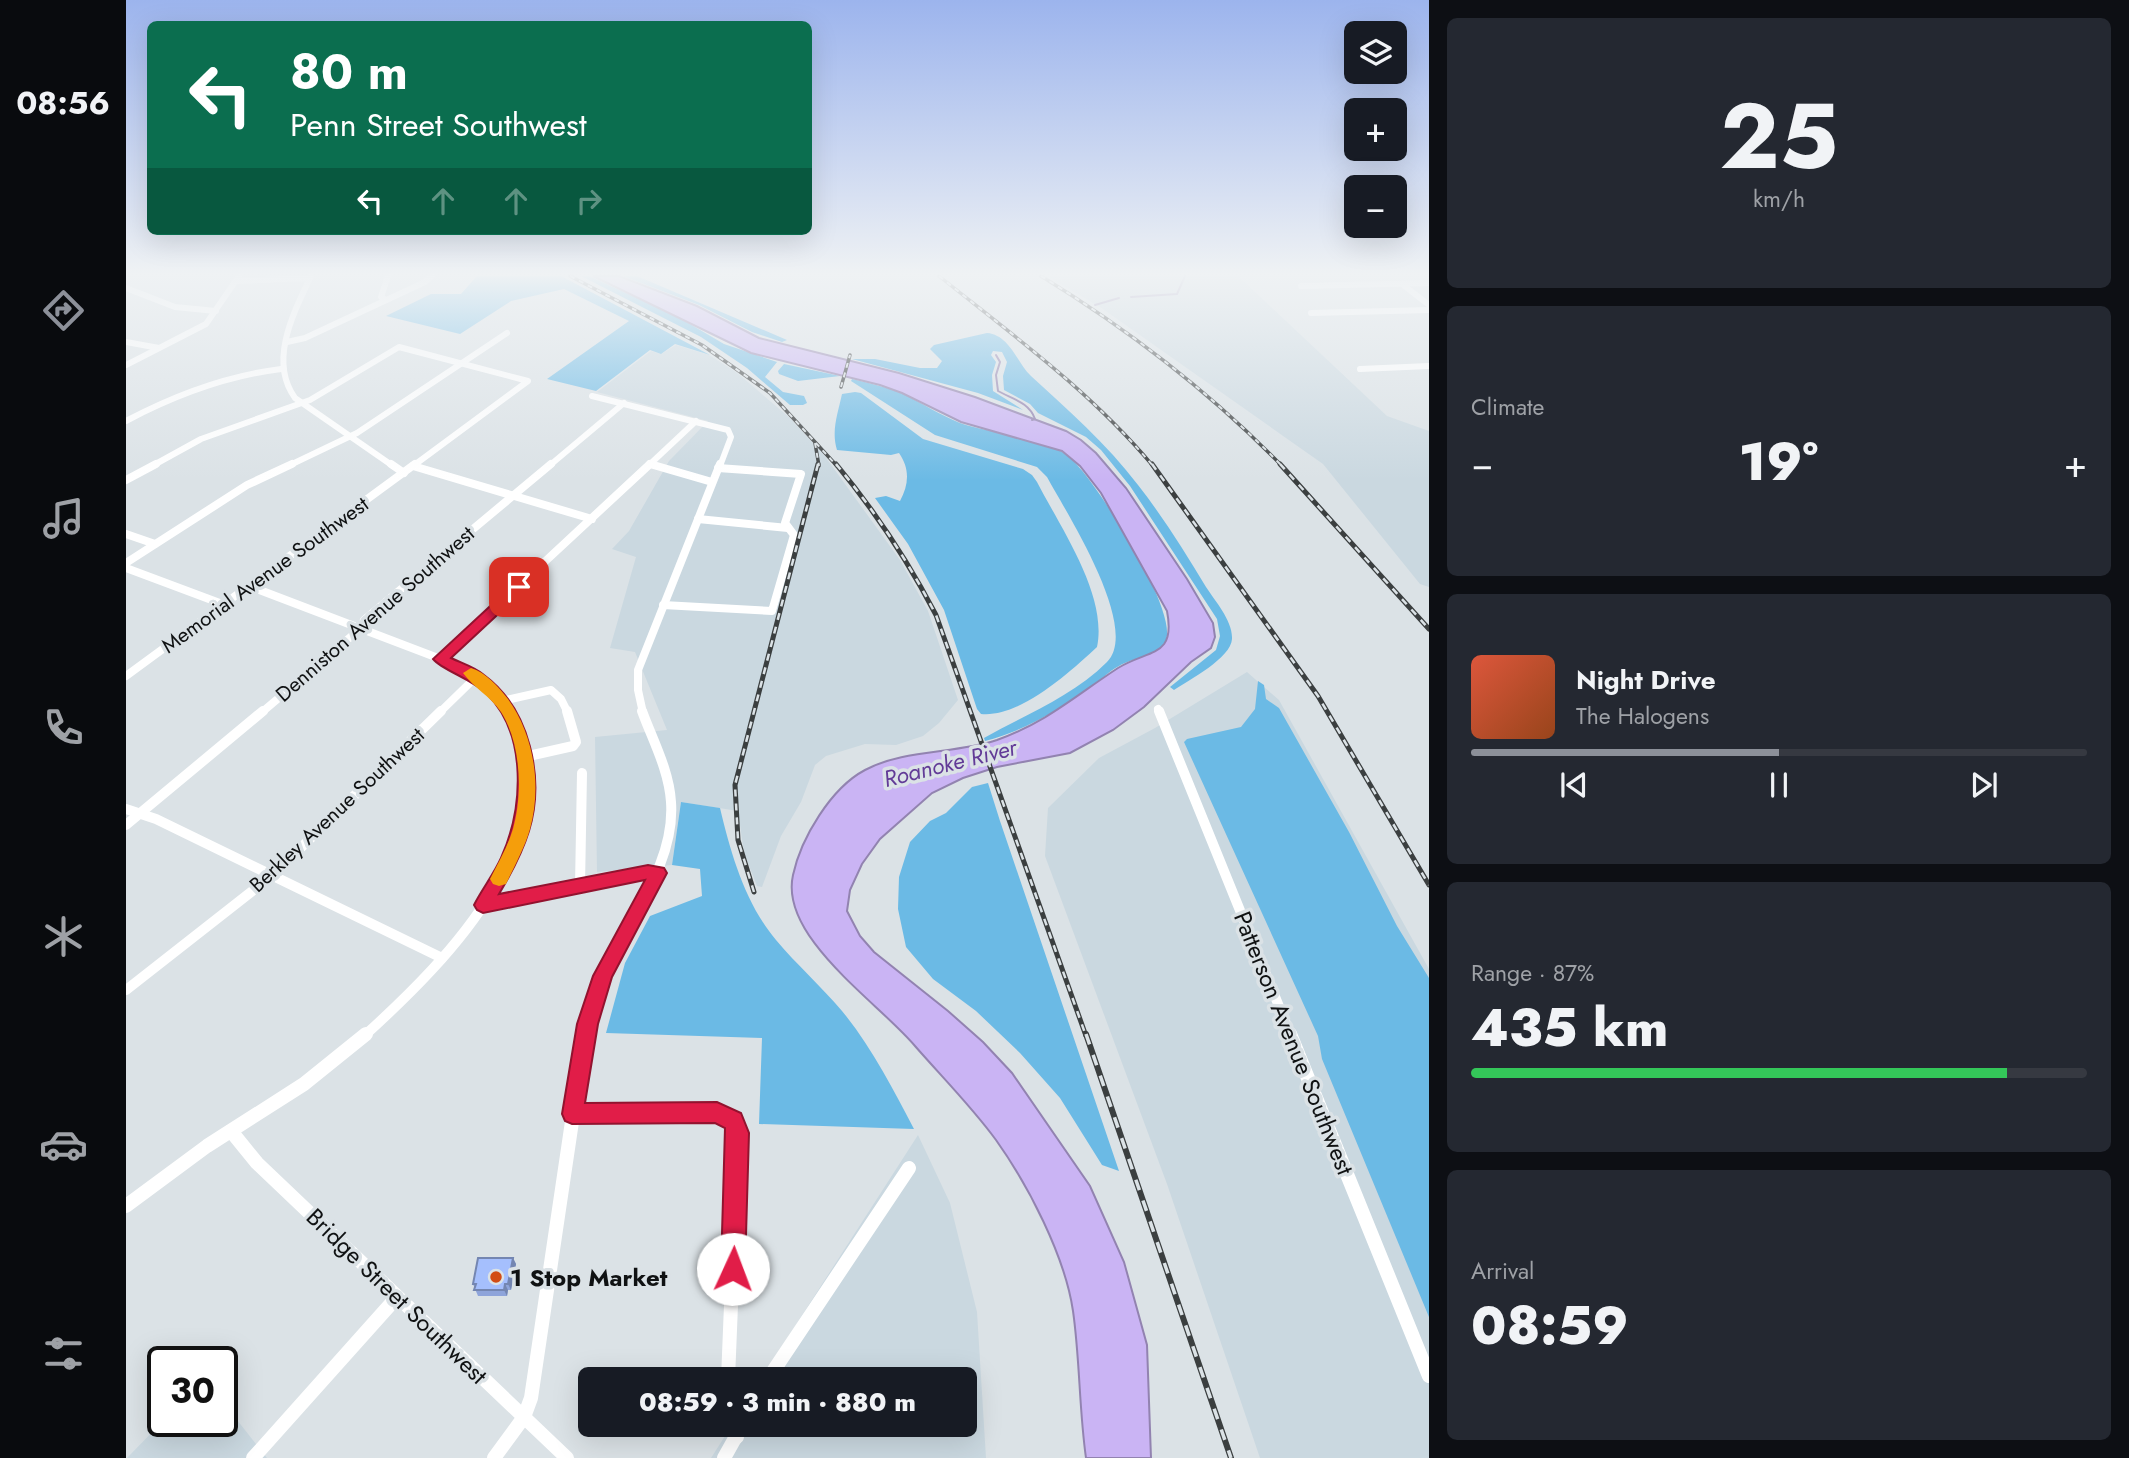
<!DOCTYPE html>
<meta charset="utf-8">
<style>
body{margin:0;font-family:Jost,sans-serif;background:#242831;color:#f1f3f6;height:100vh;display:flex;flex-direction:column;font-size:26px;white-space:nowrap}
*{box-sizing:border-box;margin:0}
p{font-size:23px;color:#9ea1a6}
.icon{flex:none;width:38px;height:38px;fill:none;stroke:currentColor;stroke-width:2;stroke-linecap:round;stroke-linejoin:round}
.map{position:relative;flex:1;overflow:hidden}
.sheet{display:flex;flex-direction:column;gap:18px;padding:18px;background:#0d0f14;width:700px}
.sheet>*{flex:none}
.banner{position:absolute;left:21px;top:21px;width:665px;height:214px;border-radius:10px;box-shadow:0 7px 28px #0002;background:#0b6e4f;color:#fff;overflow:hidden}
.fabs{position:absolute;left:1218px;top:21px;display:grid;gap:14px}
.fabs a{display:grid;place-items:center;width:63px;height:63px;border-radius:10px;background:#171b24;box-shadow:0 7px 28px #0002;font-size:35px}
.speed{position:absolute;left:21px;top:1346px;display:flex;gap:14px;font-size:35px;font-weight:700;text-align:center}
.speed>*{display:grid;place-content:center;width:91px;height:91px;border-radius:50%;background:#171b24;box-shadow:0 7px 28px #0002;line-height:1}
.speed .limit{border:4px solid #111;border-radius:10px;background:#fff;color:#111}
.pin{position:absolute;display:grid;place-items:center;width:60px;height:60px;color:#fff;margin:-30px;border-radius:14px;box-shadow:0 4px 10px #0006}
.me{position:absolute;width:77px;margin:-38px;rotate:2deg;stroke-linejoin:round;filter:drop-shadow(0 0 5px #0008)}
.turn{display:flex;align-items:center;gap:24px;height:147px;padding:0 28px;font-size:32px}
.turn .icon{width:91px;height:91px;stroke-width:2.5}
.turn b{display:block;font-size:49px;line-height:60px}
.lanes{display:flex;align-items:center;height:66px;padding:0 28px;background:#0003;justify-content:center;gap:35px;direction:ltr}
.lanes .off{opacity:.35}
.big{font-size:52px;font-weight:800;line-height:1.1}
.sheet .card{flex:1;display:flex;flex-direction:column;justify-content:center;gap:10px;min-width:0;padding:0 24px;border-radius:10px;background:#242831}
.sheet .dial{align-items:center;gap:0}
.dial b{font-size:91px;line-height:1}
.song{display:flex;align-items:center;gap:21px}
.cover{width:84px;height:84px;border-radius:10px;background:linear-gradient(135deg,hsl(10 70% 55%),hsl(20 70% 35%))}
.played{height:7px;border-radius:4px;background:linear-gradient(90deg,#8c9099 50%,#363941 50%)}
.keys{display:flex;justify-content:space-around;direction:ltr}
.heat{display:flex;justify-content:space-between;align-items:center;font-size:38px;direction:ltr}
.charge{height:10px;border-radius:5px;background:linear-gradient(90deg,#34c759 87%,#363941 0)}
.trip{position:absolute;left:452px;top:1367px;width:399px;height:70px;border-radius:10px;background:#171b24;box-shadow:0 7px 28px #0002;font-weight:800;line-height:70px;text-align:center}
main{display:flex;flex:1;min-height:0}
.menu{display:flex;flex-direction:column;width:126px;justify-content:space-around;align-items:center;background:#090b0e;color:#9ea1a6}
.menu .icon{width:49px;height:49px}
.menu .current{color:#8c9099}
.menu b{font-size:32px;color:#f1f3f6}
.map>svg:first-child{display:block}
</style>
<main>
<nav class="menu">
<b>08:56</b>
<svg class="icon current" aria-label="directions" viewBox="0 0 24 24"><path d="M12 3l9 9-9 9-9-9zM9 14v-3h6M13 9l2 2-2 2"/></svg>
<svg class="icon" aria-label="music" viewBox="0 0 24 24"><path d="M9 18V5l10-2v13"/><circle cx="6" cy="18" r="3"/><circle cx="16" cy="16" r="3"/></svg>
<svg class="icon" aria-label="phone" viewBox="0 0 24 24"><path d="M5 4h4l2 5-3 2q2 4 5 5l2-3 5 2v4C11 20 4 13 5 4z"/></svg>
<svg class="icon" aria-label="climate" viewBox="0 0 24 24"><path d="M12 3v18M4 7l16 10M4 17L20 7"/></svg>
<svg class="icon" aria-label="car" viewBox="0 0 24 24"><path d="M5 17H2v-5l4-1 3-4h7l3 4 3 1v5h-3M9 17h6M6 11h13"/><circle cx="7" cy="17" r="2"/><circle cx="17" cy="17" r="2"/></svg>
<svg class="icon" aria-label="filters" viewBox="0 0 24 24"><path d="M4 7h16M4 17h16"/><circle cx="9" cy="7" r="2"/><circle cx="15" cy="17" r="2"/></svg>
</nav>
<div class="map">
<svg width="1303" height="1458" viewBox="0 0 1303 1458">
<rect width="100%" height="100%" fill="#dbe2e6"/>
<g fill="#cad8e0">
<polygon points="921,276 1112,276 1261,416 1303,431 1303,587 1294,584 1197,464 974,307"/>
<polygon points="550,345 583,355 610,372 664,418 698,455 774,560 802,611 832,700 813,723 797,736 770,745 739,744 700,756 689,765 675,802 655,836 636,887 631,886 618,853 612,811 555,802 546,865 471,872 469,737 541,730 509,652 484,648 510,557 486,549 503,531 543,461 582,421 471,392 525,351 535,354"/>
<polygon points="1121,672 1153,700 1303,969 1303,1458 1134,1458 1041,1184 919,856 922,808 973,758 1029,728"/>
<polygon points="792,1135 824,1203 851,1312 860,1458 585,1458 606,1425 838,1424 838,1379 635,1379"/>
<polygon points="96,1401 141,1458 1,1458 37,1421 96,1421"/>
</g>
<g fill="#6bbae5">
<polygon points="351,276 435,276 584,355 549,344 535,354 524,350 470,391 421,379 503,321 438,289 385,301 334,334 260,316 305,294 335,294"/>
<polygon points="455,276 463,276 552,317 598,344 651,362 639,377 657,392 678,396 681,403 677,405 664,405 621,368 575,337"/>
<polygon points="497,276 511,276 661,340 656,342 626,332 573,305"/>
<path d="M861,333C884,335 891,363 905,376C941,409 981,444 1012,485C1037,517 1059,552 1080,587C1089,601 1107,621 1106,639C1105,658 1063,680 1048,690L1044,687L1090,650L1094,636L1091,619L1004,486L975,450L960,437L912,413L904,404L878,390L877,376L881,362L876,352L867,351L865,355L870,362L866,375L867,391L897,410L852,393L726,359H749L794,368H811L816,361L804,349L808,345Z"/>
<polygon points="658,364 714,376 672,381 653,374 652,371"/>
<path d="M726,379C743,383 761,387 777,394C796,403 814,415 834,423C863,433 917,438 941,455C966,473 1056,615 1039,642C1031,656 1006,658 993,666C983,671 976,679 967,686C935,709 898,731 859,741L858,738C900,714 946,697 981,662C1015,628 940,512 921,477L911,467L809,435L725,381Z"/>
<path d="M729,392L735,393L797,439L897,469L906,475L911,482C934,527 982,595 971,647C944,672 894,718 855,714L851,709L818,610L782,544L749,498L760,496L774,501C783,484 784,469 773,453L765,455L711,450C705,431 712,413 716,394Z"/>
<polygon points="1132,681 1138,685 1140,699 1153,708 1223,832 1271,926 1303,978 1303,1317 1196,1059 1192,1036 1058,742 1061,739 1115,727 1129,709"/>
<polygon points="862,783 874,821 993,1171 976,1165 934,1098 894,1053 850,1011 807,979 780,947 772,909 773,877 784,842 804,821 820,813 846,787"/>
<path d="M555,802L594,808C605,854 619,903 650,940C671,965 695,986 716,1011C745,1046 767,1089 788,1129L633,1124L636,1038L480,1033L499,963L524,916L576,896L574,869L546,865Z"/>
</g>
<path fill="#cab4f4" stroke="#9283b0" stroke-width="2" d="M467,276H493L571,306L633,338L773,373L849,397L940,431L955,440L970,453L1000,488L1061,579L1087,623L1089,637L1085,648L1065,662L1018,707L987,730L944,753L871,767L837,778L806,793L754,839L736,864L724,890L721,911L734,936L748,952L822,1011L857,1042L886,1073L964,1186L998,1262L1021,1345L1025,1458H960C953,1409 954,1360 947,1311C939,1256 902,1185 870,1140C846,1107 816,1077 789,1046C752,1002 653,937 667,875C675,838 705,788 739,770C778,749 829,754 871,740C921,722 949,696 992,668C1023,649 1050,658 1041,611L975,493L954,466L936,451L835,422L776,393L754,385L625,353Z"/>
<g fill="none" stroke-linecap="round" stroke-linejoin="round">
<g stroke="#9283b0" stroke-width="2">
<polyline points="1005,297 1051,294 1059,276"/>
<polyline points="969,305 993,298"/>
<path d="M870,355L874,362L870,375L872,391C886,399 903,402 909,419L906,420"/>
</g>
<g stroke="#fff" stroke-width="6">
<path d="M185,276C168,312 142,361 169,398L267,466"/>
<polyline points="110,281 184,278"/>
<polyline points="1276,284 1303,305"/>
<polyline points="1175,286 1303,283"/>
<polyline points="0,288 49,307 90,311"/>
<polyline points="260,300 255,297 262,276"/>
<polyline points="1185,313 1303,310"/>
<polyline points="0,342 33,348"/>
<polyline points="161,342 179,338 299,282 306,276"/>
<polyline points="0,365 80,324 113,276"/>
<polyline points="1234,369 1303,366"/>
<polyline points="466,396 602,430 605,437 594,466"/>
<path d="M0,421C49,395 99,376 155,369"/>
<polyline points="524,464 529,466"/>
<polyline points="26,466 75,439 184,400 273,347 402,381 287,466"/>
<polyline points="162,466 231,433 381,333"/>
<polyline points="423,466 498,403"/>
<polyline points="522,466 570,421"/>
</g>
<g stroke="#fff" stroke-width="8">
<polyline points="265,464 278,473"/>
<polyline points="524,464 586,482"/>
<polyline points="287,466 466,519"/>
<polyline points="0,480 30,464"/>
<polyline points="572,519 662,528"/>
<polyline points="0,534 29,544"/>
<polyline points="0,563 121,485 166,464"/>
<polyline points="0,568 99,605"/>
<polyline points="123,586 333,666 358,682 384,713"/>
<polyline points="537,605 646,611 668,535 659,523 675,474 592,468"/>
<polyline points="314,659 524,464"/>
<polyline points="0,676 289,464"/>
<polyline points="376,701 425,690 435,699 442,713"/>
<polyline points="1032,709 1034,713"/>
<polyline points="135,713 234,629 238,620 425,464"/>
<polyline points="313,713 351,676"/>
<polyline points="517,713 512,690 512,670 594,464"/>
</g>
<g stroke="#fff" stroke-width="10">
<polyline points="1033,711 1165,1036"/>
<polyline points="398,757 447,746 450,742 441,711"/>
<polyline points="0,809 30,819 316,958"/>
<polyline points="0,825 137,711"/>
<polyline points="454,886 456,773"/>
<polyline points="357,905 522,872 531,873"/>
<polyline points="0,990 148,874 315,711"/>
<path d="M238,1036C322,960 448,834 383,711"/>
<path d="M459,1036C465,1008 474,981 487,956C511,908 549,858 545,802C543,770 527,741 516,711"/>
</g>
<g stroke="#fff" stroke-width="14">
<polyline points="1164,1034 1303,1376"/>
<polyline points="446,1114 591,1112 607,1121 612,1133 602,1379"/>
<polyline points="105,1131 131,1163 441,1458"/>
<polyline points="0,1206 81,1146 178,1084 240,1034"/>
<polyline points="642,1379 783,1168"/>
<polyline points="604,1424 611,1437"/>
<polyline points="127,1458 271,1297"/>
<polyline points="368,1458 398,1417 405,1398 459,1034"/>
<polyline points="598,1458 617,1424"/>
</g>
<defs>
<g id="rail-far2">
<polyline points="444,276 576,345 644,393 711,466"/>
<path d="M813,276C888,336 965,392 1027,466"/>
<path d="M915,276C1003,330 1084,392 1156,466"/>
<polyline points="715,387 724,355"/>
<polyline points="689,443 693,466"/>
</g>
<g id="rail-far1">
<path d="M710,464C749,511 782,561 810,615L960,1036"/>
<polyline points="1026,464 1192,696 1303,885"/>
<polyline points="1154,464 1303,629"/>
<polyline points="628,892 612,840 609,785 692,464"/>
</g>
<polyline id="rail" points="960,1034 1105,1458"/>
</defs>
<use href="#rail-far2" stroke="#3b3f40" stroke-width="3.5"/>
<use href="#rail-far1" stroke="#3b3f40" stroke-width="5"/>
<use href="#rail" stroke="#3b3f40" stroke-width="6"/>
<use href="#rail-far2" stroke="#dbe2e6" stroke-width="2" stroke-dasharray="5" stroke-linecap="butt"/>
<use href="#rail-far1" stroke="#dbe2e6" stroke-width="2.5" stroke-dasharray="7" stroke-linecap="butt"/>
<use href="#rail" stroke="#dbe2e6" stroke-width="3.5" stroke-dasharray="11" stroke-linecap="butt"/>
</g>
<polygon fill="#8ea4da" points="387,1258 390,1264 385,1290 382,1290 381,1296 352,1296 347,1284"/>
<g fill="#7486b1">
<polygon points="387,1258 390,1264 385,1290 382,1284"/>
<polygon points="379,1284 382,1290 381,1296 378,1290"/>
</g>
<polygon fill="#a5bffd" stroke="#7486b1" stroke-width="2" points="352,1258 387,1258 382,1284 379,1284 378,1290 348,1290 350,1284 347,1284"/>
<linearGradient id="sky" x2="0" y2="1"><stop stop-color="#9cb4ed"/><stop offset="0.57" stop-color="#eff2f4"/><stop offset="1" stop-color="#eff2f4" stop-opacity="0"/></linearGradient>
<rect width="1303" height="480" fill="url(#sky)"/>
<path fill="#e11d48" stroke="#92132f" stroke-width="2" d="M393,582L400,587L398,590L325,658C335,663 349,667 358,675C404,709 419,778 403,831C396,854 385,874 373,894L522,865L538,868L541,873L486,977L472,1024L459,1103L591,1102L615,1113L623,1133L619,1269L615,1278L607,1281L598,1278L595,1269L599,1128L589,1123L446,1124L439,1121L436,1114L451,1024L467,976L519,880L357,913L351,910L348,905C356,889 368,874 375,858C397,809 402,735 361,694C345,678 317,671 307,659L388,584Z"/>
<path fill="#f59e0b" d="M345,668C359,672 373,687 382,699C408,735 416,786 404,829C399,847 388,867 380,884L373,886L367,884L364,879C372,863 382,846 387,829C397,794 395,743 375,712C364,696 348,688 337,673Z"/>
<circle fill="#d24c14" stroke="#dbe2e6" stroke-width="2.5" cx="370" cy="1277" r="7"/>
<g text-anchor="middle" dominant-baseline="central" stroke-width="7" stroke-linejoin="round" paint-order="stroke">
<g font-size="21" fill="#101213" stroke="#dbe2e6">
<text transform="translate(139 575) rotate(-36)">Memorial Avenue Southwest</text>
<text transform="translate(249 614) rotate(-41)">Denniston Avenue Southwest</text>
<text transform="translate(211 810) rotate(-43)">Berkley Avenue Southwest</text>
</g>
<g font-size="23" font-style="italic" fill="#623b97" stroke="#dbe2e6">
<text transform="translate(824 763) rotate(-14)">Roanoke River</text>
</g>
<g font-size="24" fill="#101213" stroke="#dbe2e6">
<text transform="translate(1168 1043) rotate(68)">Patterson Avenue Southwest</text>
<text transform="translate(271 1296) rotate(44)">Bridge Street Southwest</text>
</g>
<g font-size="24" font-weight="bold" fill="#101213" stroke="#dbe2e6" text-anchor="start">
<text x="384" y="1277">1 Stop Market</text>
</g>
</g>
</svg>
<div class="fabs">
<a><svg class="icon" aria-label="layers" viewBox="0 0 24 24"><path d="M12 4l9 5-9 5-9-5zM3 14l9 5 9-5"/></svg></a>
<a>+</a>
<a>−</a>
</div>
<div class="speed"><div class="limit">30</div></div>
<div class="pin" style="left:393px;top:587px;background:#d93025"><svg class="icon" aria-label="arrive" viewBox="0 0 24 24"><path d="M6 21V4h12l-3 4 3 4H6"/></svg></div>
<svg class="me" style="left:607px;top:1269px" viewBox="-20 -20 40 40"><circle r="19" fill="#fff"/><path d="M0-13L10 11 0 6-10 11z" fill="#e11d48"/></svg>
<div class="trip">08:59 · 3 min · 880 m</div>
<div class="banner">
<div class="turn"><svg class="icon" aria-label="left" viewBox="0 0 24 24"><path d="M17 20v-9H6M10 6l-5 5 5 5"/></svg><div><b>80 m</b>Penn Street Southwest</div></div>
<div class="lanes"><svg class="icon" aria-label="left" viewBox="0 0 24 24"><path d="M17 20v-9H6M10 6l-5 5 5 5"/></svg><svg class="icon off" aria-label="ahead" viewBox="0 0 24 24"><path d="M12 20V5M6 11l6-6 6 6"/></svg><svg class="icon off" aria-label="ahead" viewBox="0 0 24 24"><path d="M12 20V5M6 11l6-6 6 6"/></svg><svg class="icon off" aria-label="right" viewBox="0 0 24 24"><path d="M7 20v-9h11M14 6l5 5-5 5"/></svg></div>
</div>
</div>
<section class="sheet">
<div class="card dial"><b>25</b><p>km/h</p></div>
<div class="card"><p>Climate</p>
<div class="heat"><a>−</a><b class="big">19°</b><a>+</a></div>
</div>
<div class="card">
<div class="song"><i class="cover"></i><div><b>Night Drive</b><p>The Halogens</p></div></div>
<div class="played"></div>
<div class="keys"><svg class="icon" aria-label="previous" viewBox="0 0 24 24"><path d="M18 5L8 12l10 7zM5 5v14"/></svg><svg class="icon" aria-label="pause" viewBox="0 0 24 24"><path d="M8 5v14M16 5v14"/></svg><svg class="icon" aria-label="next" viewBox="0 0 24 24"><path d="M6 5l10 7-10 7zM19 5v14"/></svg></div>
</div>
<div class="card"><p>Range · 87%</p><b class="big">435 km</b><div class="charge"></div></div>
<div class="card"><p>Arrival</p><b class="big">08:59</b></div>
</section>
</main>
